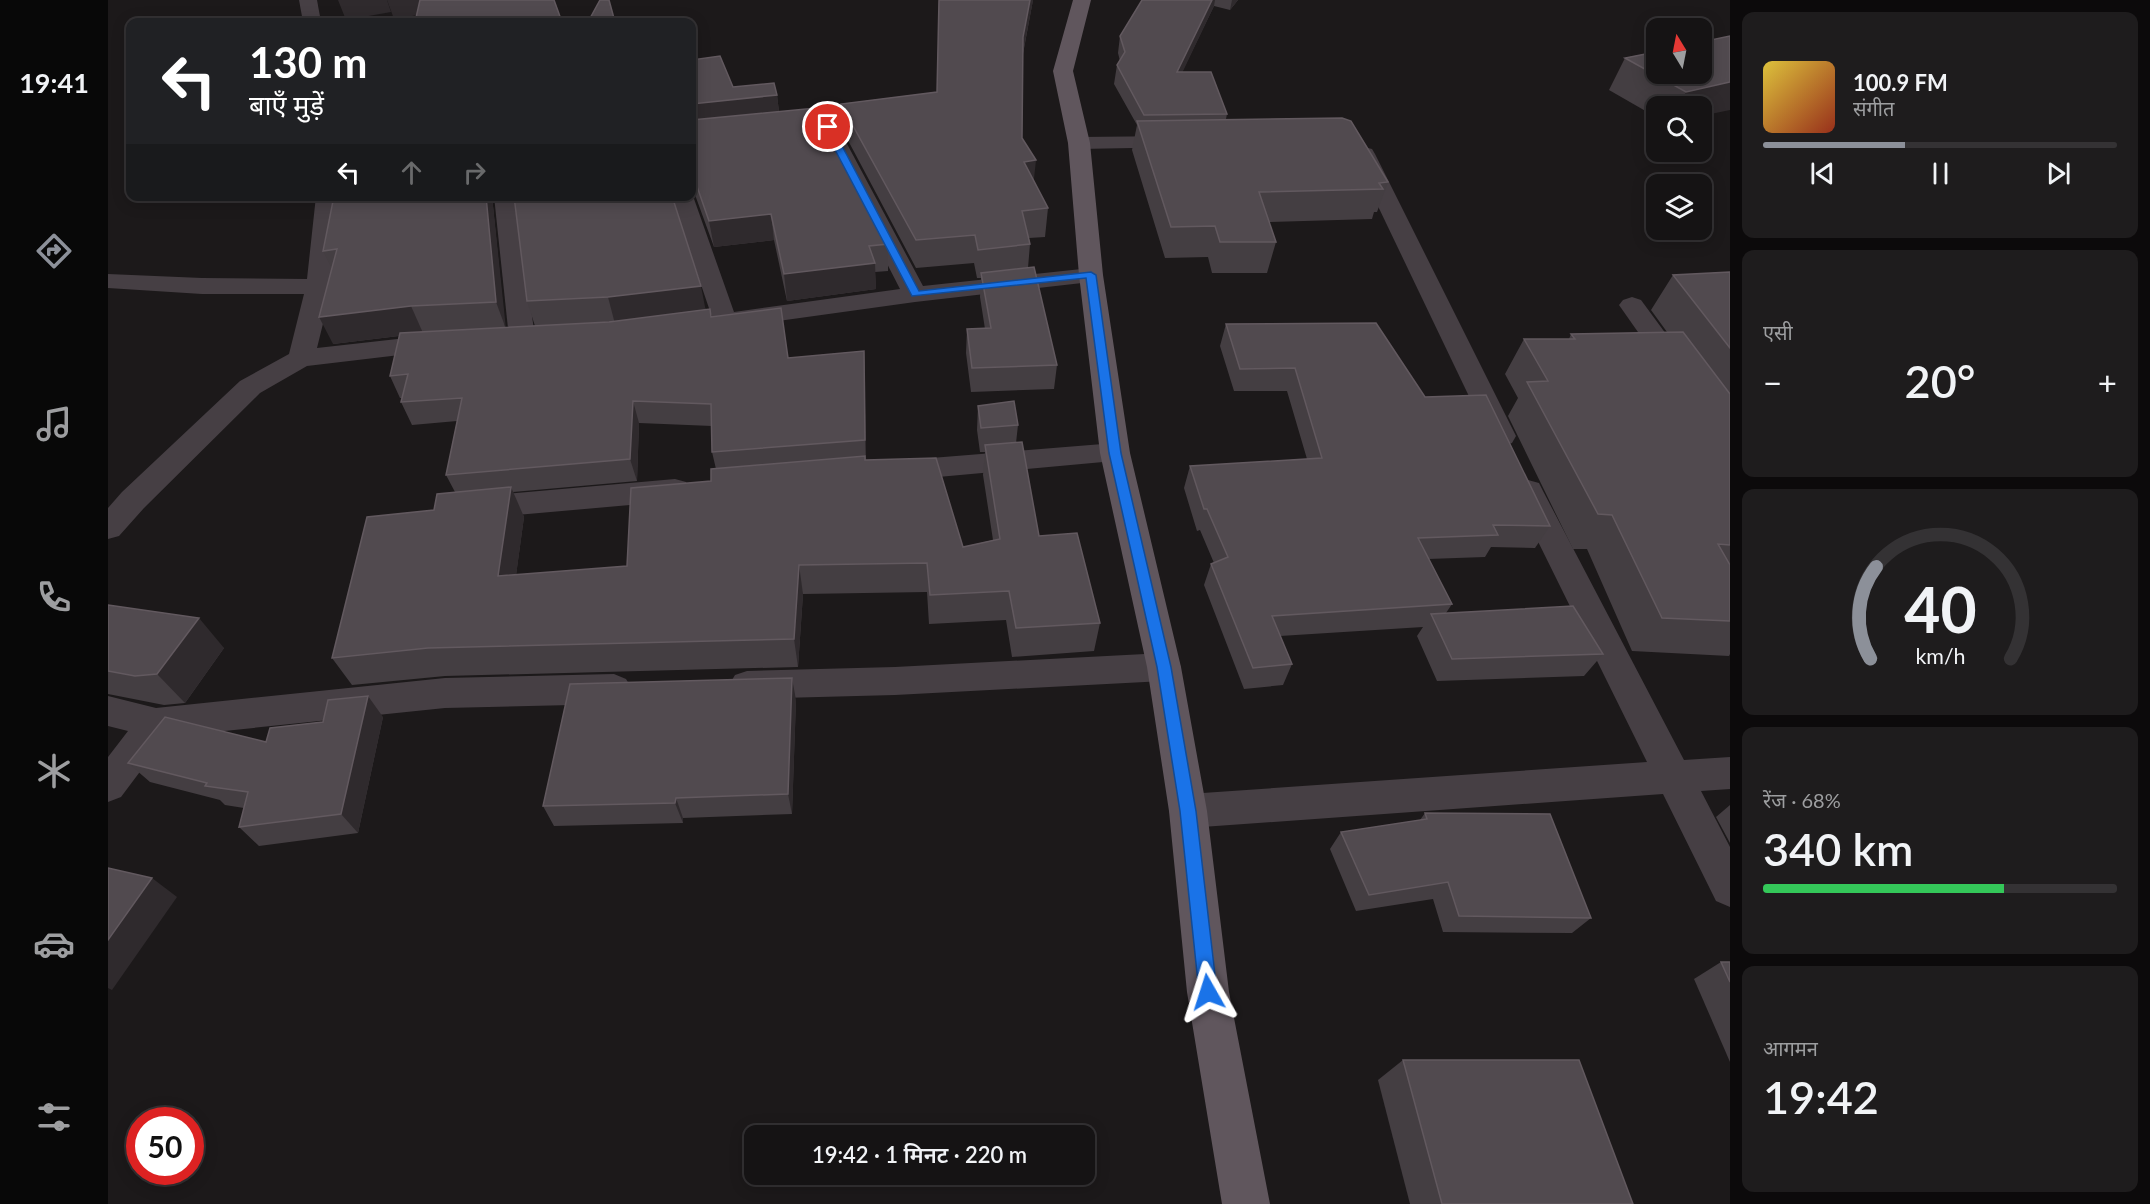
<!DOCTYPE html>
<html lang="hi">
<meta charset="utf-8">
<style>
body{margin:0;font-family:Lato,"Noto Sans Devanagari",sans-serif;background:#1e1c1d;color:#f1f3f6;height:100vh;display:flex;flex-direction:column;font-size:22px;white-space:nowrap}
*{box-sizing:border-box;margin:0}
p{font-size:20px;color:#9d9ea0}
.icon{flex:none;width:33px;height:33px;fill:none;stroke:currentColor;stroke-width:2;stroke-linecap:round;stroke-linejoin:round}
.map{position:relative;flex:1;overflow:hidden}
.panel{display:flex;flex-direction:column;gap:12px;padding:12px;background:#0c0a0b;width:420px}
.panel>*{flex:none}
.guide{position:absolute;left:18px;top:18px;width:570px;height:183px;border-radius:12px;box-shadow:0 3px 15px #0003,0 0 0 2px #343234;background:#202124;color:#fff;overflow:hidden}
.needle{width:39px;rotate:350deg}
.buttons{position:absolute;left:1538px;top:18px;display:grid;gap:12px}
.buttons a{display:grid;place-items:center;width:66px;height:66px;border-radius:12px;background:#151314;box-shadow:0 3px 15px #0003,0 0 0 2px #343234;font-size:30px}
.speed{position:absolute;left:18px;top:1107px;display:flex;gap:12px;font-size:30px;font-weight:700;text-align:center}
.speed>*{display:grid;place-content:center;width:78px;height:78px;border-radius:50%;background:#151314;box-shadow:0 3px 15px #0003,0 0 0 2px #343234;line-height:1}
.speed .limit{border:9px solid #d22;background:#fff;color:#111}
.pin{position:absolute;display:grid;place-items:center;width:51px;height:51px;color:#fff;margin:-26px;border:3px solid #fff;border-radius:50%;box-shadow:0 2px 6px #0007}
.me{position:absolute;width:66px;margin:-33px;rotate:354deg;stroke-linejoin:round;filter:drop-shadow(0 0 4px #0008)}
.turn{display:flex;align-items:center;gap:21px;height:126px;padding:0 24px;font-size:27px}
.turn .icon{width:78px;height:78px;stroke-width:2.5}
.turn b{display:block;font-size:42px;line-height:51px}
.lanes{display:flex;align-items:center;height:57px;padding:0 24px;background:#0003;justify-content:center;gap:30px;direction:ltr}
.lanes .off{opacity:.35}
.big{font-size:45px;font-weight:600;line-height:1.1}
.panel .tile{flex:1;display:flex;flex-direction:column;justify-content:center;gap:9px;min-width:0;padding:0 21px;border-radius:12px;background:#1e1c1d}
.panel .dial{align-items:center;gap:0}
.dial svg{height:156px;overflow:visible;fill:none;stroke:#343234;stroke-width:7;stroke-linecap:round;text-anchor:middle}
.dial text{fill:#f1f3f6;stroke:none}
.song{display:flex;align-items:center;gap:18px}
.cover{width:72px;height:72px;border-radius:9px;background:linear-gradient(135deg,hsl(50 70% 55%),hsl(10 70% 35%))}
.played{height:6px;border-radius:3px;background:linear-gradient(90deg,#8c9099 40%,#343234 40%)}
.keys{display:flex;justify-content:space-around;direction:ltr}
.heat{display:flex;justify-content:space-between;align-items:center;font-size:33px;direction:ltr}
.charge{height:9px;border-radius:4px;background:linear-gradient(90deg,#34c759 68%,#343234 0)}
.trip{position:absolute;left:636px;top:1125px;width:351px;height:60px;border-radius:12px;background:#151314;box-shadow:0 3px 15px #0003,0 0 0 2px #343234;font-weight:600;line-height:60px;text-align:center}
main{display:flex;flex:1;min-height:0}
.tabs{display:flex;flex-direction:column;width:108px;justify-content:space-around;align-items:center;background:#080808;color:#9d9ea0}
.tabs .icon{width:42px;height:42px}
.tabs .current{color:#8c9099}
.tabs b{font-size:27px;color:#f1f3f6}
.map>svg:first-child{display:block}
</style>
<main>
<nav class="tabs">
<b>19:41</b>
<svg class="icon current" aria-label="directions" viewBox="0 0 24 24"><path d="M12 3l9 9-9 9-9-9zM9 14v-3h6M13 9l2 2-2 2"/></svg>
<svg class="icon" aria-label="music" viewBox="0 0 24 24"><path d="M9 18V5l10-2v13"/><circle cx="6" cy="18" r="3"/><circle cx="16" cy="16" r="3"/></svg>
<svg class="icon" aria-label="phone" viewBox="0 0 24 24"><path d="M5 4h4l2 5-3 2q2 4 5 5l2-3 5 2v4C11 20 4 13 5 4z"/></svg>
<svg class="icon" aria-label="climate" viewBox="0 0 24 24"><path d="M12 3v18M4 7l16 10M4 17L20 7"/></svg>
<svg class="icon" aria-label="car" viewBox="0 0 24 24"><path d="M5 17H2v-5l4-1 3-4h7l3 4 3 1v5h-3M9 17h6M6 11h13"/><circle cx="7" cy="17" r="2"/><circle cx="17" cy="17" r="2"/></svg>
<svg class="icon" aria-label="filters" viewBox="0 0 24 24"><path d="M4 7h16M4 17h16"/><circle cx="9" cy="7" r="2"/><circle cx="15" cy="17" r="2"/></svg>
</nav>
<div class="map">
<svg width="1622" height="1204" viewBox="0 0 1622 1204">
<rect width="100%" height="100%" fill="#1c191a"/>
<g fill="none" stroke-linecap="round" stroke-linejoin="round">
<g fill="#463f44" fill-rule="evenodd">
<polygon points="191,0 209,0 213,22 195,22"/>
<polygon points="709,118 726,123 730,127 815,286 983,268 992,270 995,275 992,280 983,282 807,302 628,327 607,326 563,196 584,196 584,193 585,196 626,312 792,289 711,131 584,144 584,132"/>
<polygon points="1071,136 1079,137 1082,142 1079,147 971,149 963,148 960,143 963,138 971,137"/>
<polygon points="1256,147 1264,149 1267,154 1408,436 1404,443 1394,446 1384,443 1380,436 1245,154 1248,149"/>
<polygon points="208,196 230,196 224,287 209,348 334,334 343,336 347,342 343,348 334,350 199,366 152,393 36,508 11,536 0,539 0,508 14,492 132,381 181,354 196,294 94,294 0,288 0,274 94,278 199,279"/>
<polygon points="386,196 408,196 427,338 423,344 414,346 405,344 401,338"/>
<polygon points="1524,297 1533,300 1622,421 1622,452 1612,449 1511,305 1515,300"/>
<polygon points="1007,443 1017,446 1022,453 1017,460 786,481 775,478 771,471 775,464 786,461"/>
<polygon points="567,479 578,482 582,490 578,498 567,501 364,519 353,516 349,508 353,500 364,497"/>
<polygon points="1420,480 1431,483 1435,491 1576,760 1622,757 1622,789 1593,791 1622,847 1622,907 1608,901 1555,794 1080,828 1066,823 1061,811 1066,799 1080,794 1539,762 1405,491 1409,483"/>
<polygon points="1056,653 1068,657 1073,667 1068,677 1056,681 787,695 639,699 627,695 621,685 627,675 639,671 787,667"/>
<polygon points="506,674 518,679 524,689 518,699 506,704 337,708 58,737 13,797 0,802 0,757 20,731 0,726 0,696 48,708 337,678"/>
</g>
<polygon fill="#60565d" fill-rule="evenodd" points="965,0 983,0 965,71 982,143 995,275 1022,453 1073,667 1099,811 1121,992 1162,1204 1114,1204 1079,992 1061,811 1039,667 992,453 971,275 960,143 945,71"/>
</g>
<g fill="#443e42" fill-rule="evenodd">
<polygon points="831,0 925,0 915,54 914,138 926,181 940,208 937,237 921,238 922,244 920,268 949,365 946,389 863,392 858,353 859,329 877,329 872,297 873,278 869,278 866,263 808,268 735,131 733,104 829,92"/>
<polygon points="1034,0 1130,0 1122,10 1106,6 1074,72 1119,114 1118,119 1280,182 1269,212 1266,212 1264,219 1161,222 1168,242 1159,273 1104,273 1100,257 1057,258 1024,150 1029,125 1006,84 1009,65 1012,61 1010,53 1012,36"/>
<polygon points="1622,36 1593,106 1548,106 1548,117 1501,90 1517,58"/>
<polygon points="584,58 584,60 625,87 669,95 671,112 780,244 780,271 767,272 768,289 679,301 666,240 606,247 586,192 584,192"/>
<path d="M226,196H384L397,327L427,326L419,301L406,196L598,309L603,317L680,358L756,351L758,460L855,547L885,540L875,475L877,452H872L869,430L870,406L910,425L908,443L931,536L992,623L986,651L904,657L898,620L821,624L819,592L695,594L690,667L337,676L244,685L224,658L326,510L347,492L338,475L349,421L304,425L293,402L294,398H292L282,376L291,336L225,344L224,269L215,251ZM531,423L604,426V452L608,469L603,481L519,566L408,575L416,517L405,492L529,481Z"/>
<polygon points="1622,272 1622,654 1621,656 1524,651 1479,549 1465,549 1400,416 1410,398 1397,374 1416,339 1461,339 1463,334 1559,332 1543,310 1565,275"/>
<polygon points="1118,324 1317,397 1442,526 1427,548 1383,547 1377,557 1320,559 1344,604 1338,613 1495,654 1476,676 1329,681 1309,636 1315,627 1172,636 1184,664 1175,685 1136,689 1096,585 1103,564 1106,563 1092,530 1089,531 1076,488 1082,466 1199,459 1179,391 1126,391 1112,346"/>
<polygon points="0,605 116,648 77,703 56,705 0,694"/>
<polygon points="688,700 684,814 575,818 575,823 446,826 435,806"/>
<polygon points="275,717 250,833 151,846 131,827 136,808 117,805 112,800 42,782 20,763 158,742"/>
<polygon points="1622,805 1622,843 1608,817"/>
<polygon points="1317,813 1483,918 1464,933 1335,932 1325,899 1248,911 1222,849 1233,832 1312,820"/>
<polygon points="1613,962 1622,962 1622,1062 1586,979"/>
<polygon points="1295,1060 1525,1204 1302,1204 1270,1080"/>
</g>
<g fill="#2f2a2d">
<polygon points="230,0 279,0 283,12 238,20"/>
<polygon points="279,0 318,0 322,13 286,19"/>
<polygon points="922,0 925,0 913,63 915,37"/>
<polygon points="1104,0 1107,0 1106,6 1066,90 1069,72"/>
<polygon points="1124,0 1130,0 1122,10"/>
<polygon points="1622,82 1622,110 1593,116 1593,106 1570,106 1578,92"/>
<polygon points="669,95 672,120 584,133 584,104"/>
<polygon points="928,160 925,188 916,162"/>
<polygon points="378,196 384,196 398,329 388,302"/>
<polygon points="663,214 666,240 606,247 601,221"/>
<polygon points="767,263 768,289 679,301 676,274"/>
<polygon points="593,286 598,312 507,324 500,297"/>
<polygon points="303,306 315,333 225,344 211,317"/>
<polygon points="756,351 757,373 758,462 757,440"/>
<polygon points="525,401 531,423 529,481 522,459"/>
<polygon points="403,487 416,517 404,605 390,576"/>
<polygon points="691,565 695,594 690,667 686,639"/>
<polygon points="91,618 116,648 77,703 49,674"/>
<polygon points="684,678 688,700 684,814 680,794"/>
<polygon points="260,696 275,717 250,833 233,814"/>
<polygon points="568,798 575,818 575,823 567,803"/>
<polygon points="44,878 69,897 4,990 0,988 0,940"/>
</g>
<g fill="#514a4f" stroke="#62595f" stroke-width="1.5">
<polygon points="312,0 446,0 454,22 307,22"/>
<polygon points="492,0 501,0 507,22 480,22"/>
<polygon points="831,0 922,0 915,37 914,138 928,160 916,162 940,208 914,211 922,244 870,250 867,235 808,240 733,104 829,92"/>
<polygon points="1034,0 1104,0 1069,72 1103,72 1119,114 1036,115 1009,65 1017,52 1012,36"/>
<polygon points="1622,36 1622,82 1578,92 1517,58 1548,52 1548,74 1593,74 1593,42"/>
<polygon points="612,56 625,87 666,83 669,95 584,104 584,58 584,60"/>
<polygon points="708,108 780,244 761,246 767,263 676,274 663,214 601,221 584,172 584,120"/>
<polygon points="1234,118 1243,121 1280,182 1271,183 1275,189 1151,192 1168,242 1112,242 1107,226 1063,227 1029,121"/>
<polygon points="226,196 378,196 388,302 303,306 211,317 229,249 215,251"/>
<polygon points="406,196 564,196 593,286 500,297 419,301"/>
<polygon points="926,267 949,365 864,368 859,329 883,328 873,273"/>
<polygon points="1622,272 1622,348 1565,275"/>
<polygon points="673,308 680,358 756,351 757,440 604,452 603,404 525,401 522,459 338,475 354,398 293,402 300,374 282,376 292,333 501,322 602,309 603,317"/>
<polygon points="1268,323 1317,397 1378,395 1442,526 1385,525 1390,535 1310,538 1344,604 1164,616 1184,664 1145,668 1103,564 1120,557 1099,509 1096,509 1082,466 1214,458 1187,368 1132,369 1118,324"/>
<polygon points="1575,332 1622,394 1622,545 1610,544 1622,565 1622,621 1554,618 1504,515 1490,514 1419,382 1440,381 1416,339 1467,339 1463,334"/>
<polygon points="906,401 910,425 873,428 870,406"/>
<polygon points="914,442 931,536 969,533 992,623 908,628 901,591 822,595 819,563 691,565 686,639 320,648 224,658 259,517 326,510 329,494 403,487 390,576 519,566 523,488 603,481 603,469 757,456 757,460 828,458 855,547 892,539 877,445"/>
<polygon points="0,605 91,618 49,674 27,676 0,671"/>
<polygon points="1465,606 1495,654 1344,659 1323,614"/>
<polygon points="684,678 680,794 568,798 567,803 435,806 462,684"/>
<polygon points="260,696 233,814 131,827 140,792 97,786 99,783 20,763 57,717 158,742 162,728 215,722 220,700"/>
<polygon points="1317,813 1442,814 1483,918 1351,916 1340,882 1261,895 1233,832 1319,819"/>
<polygon points="0,868 44,878 0,940"/>
<polygon points="1613,962 1622,962 1622,982"/>
<polygon points="1295,1060 1471,1060 1525,1204 1334,1204"/>
</g>
<polygon fill="#1a73e8" stroke="#114b97" stroke-width="1.5" points="720,125 724,127 811,291 983,272 988,275 1013,453 1063,667 1088,811 1109,992 1106,998 1100,1000 1094,998 1091,992 1072,811 1049,667 1001,453 978,278 804,296 715,127"/>
</svg>
<div class="buttons">
<a><svg class="needle" viewBox="-14 -14 28 28"><path d="M0-13l5 13h-10z" fill="#e53935"/><path d="M0 13l5-13h-10z" fill="#9d9ea0"/></svg></a>
<a><svg class="icon" aria-label="search" viewBox="0 0 24 24"><circle cx="10" cy="10" r="6"/><path d="M15 15l6 6"/></svg></a>
<a><svg class="icon" aria-label="layers" viewBox="0 0 24 24"><path d="M12 4l9 5-9 5-9-5zM3 14l9 5 9-5"/></svg></a>
</div>
<div class="speed"><div class="limit">50</div></div>
<div class="pin" style="left:720px;top:127px;background:#d93025"><svg class="icon" aria-label="arrive" viewBox="0 0 24 24"><path d="M6 21V4h12l-3 4 3 4H6"/></svg></div>
<svg class="me" style="left:1100px;top:992px" viewBox="-20 -20 40 40"><path d="M0-17L14 15 0 8-14 15z" fill="#1a73e8" stroke="#fff" stroke-width="4"/></svg>
<div class="trip">19:42 · 1 मिनट · 220 m</div>
<div class="guide">
<div class="turn"><svg class="icon" aria-label="left" viewBox="0 0 24 24"><path d="M17 20v-9H6M10 6l-5 5 5 5"/></svg><div><b>130 m</b>बाएँ मुड़ें</div></div>
<div class="lanes"><svg class="icon" aria-label="left" viewBox="0 0 24 24"><path d="M17 20v-9H6M10 6l-5 5 5 5"/></svg><svg class="icon off" aria-label="ahead" viewBox="0 0 24 24"><path d="M12 20V5M6 11l6-6 6 6"/></svg><svg class="icon off" aria-label="right" viewBox="0 0 24 24"><path d="M7 20v-9h11M14 6l5 5-5 5"/></svg></div>
</div>
</div>
<section class="panel">
<div class="tile">
<div class="song"><i class="cover"></i><div><b>100.9 FM</b><p>संगीत</p></div></div>
<div class="played"></div>
<div class="keys"><svg class="icon" aria-label="previous" viewBox="0 0 24 24"><path d="M18 5L8 12l10 7zM5 5v14"/></svg><svg class="icon" aria-label="pause" viewBox="0 0 24 24"><path d="M8 5v14M16 5v14"/></svg><svg class="icon" aria-label="next" viewBox="0 0 24 24"><path d="M6 5l10 7-10 7zM19 5v14"/></svg></div>
</div>
<div class="tile"><p>एसी</p>
<div class="heat"><a>−</a><b class="big">20°</b><a>+</a></div>
</div>
<div class="tile dial"><svg viewBox="0 0 100 80">
<path d="M14 69A42 42 0 1 1 86 69"/>
<path d="M14 69A42 42 0 0 1 17 22" stroke="#8c9099"/>
<text x="50" y="56" font-size="32" font-weight="700">40</text>
<text x="50" y="72" font-size="11">km/h</text>
</svg></div>
<div class="tile"><p>रेंज · 68%</p><b class="big">340 km</b><div class="charge"></div></div>
<div class="tile"><p>आगमन</p><b class="big">19:42</b></div>
</section>
</main>
